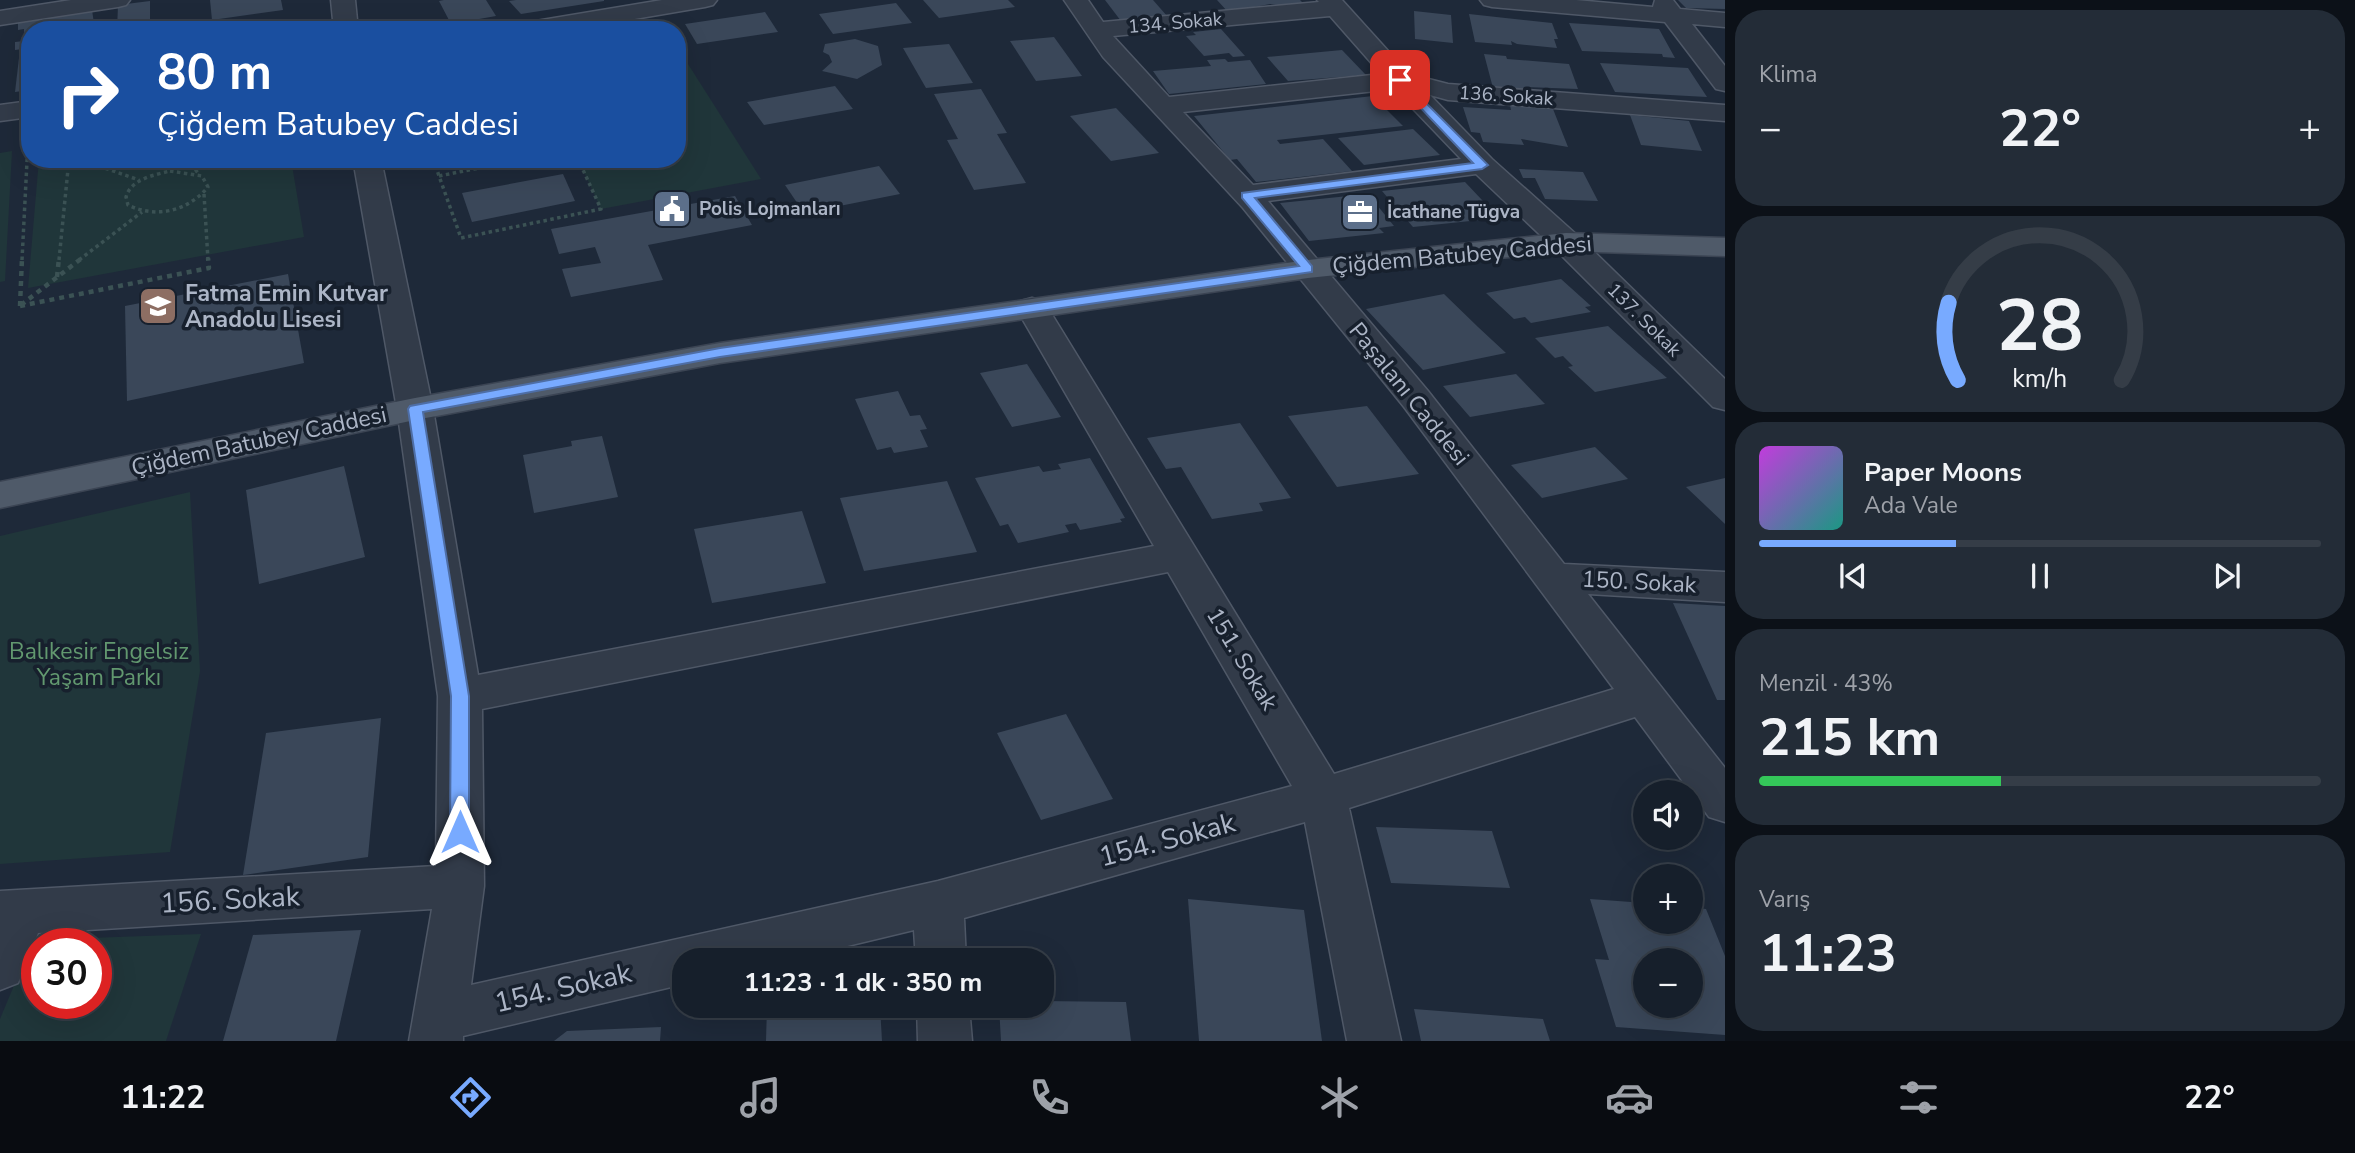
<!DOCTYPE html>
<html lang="tr">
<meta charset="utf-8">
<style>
body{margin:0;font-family:"Nunito Sans",sans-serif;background:#232c37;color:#f1f3f6;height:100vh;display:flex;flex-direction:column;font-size:26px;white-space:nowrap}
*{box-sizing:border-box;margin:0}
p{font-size:23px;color:#9ea2a9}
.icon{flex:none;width:38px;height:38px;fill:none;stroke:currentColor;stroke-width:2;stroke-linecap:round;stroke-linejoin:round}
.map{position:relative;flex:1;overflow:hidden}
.side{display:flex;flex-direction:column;gap:10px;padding:10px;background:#0c1118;width:630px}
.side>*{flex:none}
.hud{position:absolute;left:21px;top:21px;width:665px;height:147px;border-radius:28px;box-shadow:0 7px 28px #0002,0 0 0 2px #353d47;background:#1a4fa0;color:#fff;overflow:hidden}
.tools{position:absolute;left:1633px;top:780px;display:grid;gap:14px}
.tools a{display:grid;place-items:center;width:70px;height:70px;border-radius:50%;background:#161f2b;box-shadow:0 7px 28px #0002,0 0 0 2px #353d47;font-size:35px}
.speed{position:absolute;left:21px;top:928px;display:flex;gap:14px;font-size:35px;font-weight:700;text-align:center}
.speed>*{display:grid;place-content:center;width:91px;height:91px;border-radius:50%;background:#161f2b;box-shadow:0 7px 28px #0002,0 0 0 2px #353d47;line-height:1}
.speed .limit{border:10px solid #d22;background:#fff;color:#111}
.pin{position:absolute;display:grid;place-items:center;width:60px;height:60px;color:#fff;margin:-30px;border-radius:14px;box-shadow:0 4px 10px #0006}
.me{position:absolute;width:77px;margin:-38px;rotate:0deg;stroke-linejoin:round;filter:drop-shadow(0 0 5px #0008)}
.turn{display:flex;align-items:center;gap:24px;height:147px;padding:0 21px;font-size:32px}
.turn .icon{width:91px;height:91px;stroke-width:2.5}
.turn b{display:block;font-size:49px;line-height:60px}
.big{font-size:52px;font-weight:700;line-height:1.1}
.side .tile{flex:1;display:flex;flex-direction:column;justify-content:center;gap:10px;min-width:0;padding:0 24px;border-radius:28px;background:#232c37}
.side .dial{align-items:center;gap:0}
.dial svg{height:182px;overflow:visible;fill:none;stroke:#353d47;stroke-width:7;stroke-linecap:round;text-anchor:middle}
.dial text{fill:#f1f3f6;stroke:none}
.song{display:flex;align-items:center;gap:21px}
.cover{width:84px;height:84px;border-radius:10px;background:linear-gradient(135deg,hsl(290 70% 55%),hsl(170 70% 35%))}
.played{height:7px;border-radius:4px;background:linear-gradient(90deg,#78aaff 35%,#353d47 35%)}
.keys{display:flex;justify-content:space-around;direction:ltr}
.heat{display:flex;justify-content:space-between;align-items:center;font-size:38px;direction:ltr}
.charge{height:10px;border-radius:5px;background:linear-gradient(90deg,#34c759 43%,#353d47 0)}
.trip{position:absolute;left:672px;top:948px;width:382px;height:70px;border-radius:28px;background:#161f2b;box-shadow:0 7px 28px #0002,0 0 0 2px #353d47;font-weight:700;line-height:70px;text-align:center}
.menu{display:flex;height:112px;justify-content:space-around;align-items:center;background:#090c11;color:#9ea2a9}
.menu .icon{width:49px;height:49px}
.menu .on{color:#78aaff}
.menu b{font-size:32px;color:#f1f3f6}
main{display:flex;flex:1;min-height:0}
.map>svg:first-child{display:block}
</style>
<main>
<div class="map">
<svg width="1725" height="1041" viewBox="0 0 1725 1041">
<rect width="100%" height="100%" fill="#1e2939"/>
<g fill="#20363a" fill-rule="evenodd">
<polygon points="688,64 761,179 601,209 578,159 677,159 677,65"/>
<polygon points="12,151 5,281 0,282 0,153"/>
<polygon points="39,159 291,159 304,237 28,288"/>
<polygon points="190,492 200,671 170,852 0,864 0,536"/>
<path d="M201,934L166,1041H0V1019L33,940ZM37,943H96V1003H37Z"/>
</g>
<g fill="#3a4759" fill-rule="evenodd">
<polygon points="210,0 281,0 283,10 212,20"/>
<polygon points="444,0 486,0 496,16 451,24 439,1"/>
<polygon points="516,0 604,0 604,1 521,14 509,1"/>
<polygon points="923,0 1008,0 1015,7 939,18"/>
<polygon points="1105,0 1153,0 1167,16 1121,21"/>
<polygon points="1217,0 1300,0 1305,5 1292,7 1270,4 1228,12"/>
<polygon points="1678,0 1725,0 1725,9 1686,8"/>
<polygon points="150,1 150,26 117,30 118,5"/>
<polygon points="896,3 912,23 833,34 819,14"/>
<polygon points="92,10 95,30 30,30 30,48 15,50 15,42 24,41 24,29 18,30 18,23"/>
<polygon points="1414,11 1451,15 1453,43 1415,39"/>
<polygon points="765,12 778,32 697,44 685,24"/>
<polygon points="1469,14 1552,23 1558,39 1554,39 1557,48 1517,44 1511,41 1512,45 1475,42"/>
<polygon points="284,22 286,30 245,30 245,28"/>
<polygon points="1569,23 1659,29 1675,58 1663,57 1662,54 1582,51"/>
<polygon points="1221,29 1245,56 1233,57 1229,53 1204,56 1186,36 1196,35 1193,32"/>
<polygon points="1054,37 1082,76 1036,81 1010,41"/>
<polygon points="855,39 878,46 882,65 857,79 822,71 832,62 829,55 823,52 825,44"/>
<polygon points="949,44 973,83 926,88 903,48"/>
<polygon points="1342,50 1366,75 1288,81 1267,57"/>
<polygon points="1484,54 1506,56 1507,59 1569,64 1578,89 1526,87 1528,91 1493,88"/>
<polygon points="30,56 30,90 15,92 19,58"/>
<polygon points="1225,59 1228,62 1250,60 1266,84 1169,94 1153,71 1211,66 1207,60"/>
<polygon points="1600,63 1688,68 1707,97 1615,92"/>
<polygon points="835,86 853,109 764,125 747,102"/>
<polygon points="981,89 1007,133 997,134 1026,183 974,190 947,140 958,139 934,94"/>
<polygon points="1373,96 1403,126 1277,140 1280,144 1323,139 1352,171 1256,182 1237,159 1230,160 1194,116"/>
<polygon points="1510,105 1553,109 1568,147 1521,139 1524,145 1483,142 1480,133 1471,132 1463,107 1511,110"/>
<polygon points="1116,108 1159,153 1111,161 1070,116"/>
<polygon points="1630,115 1689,121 1702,151 1641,145"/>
<polygon points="1413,129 1440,155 1364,165 1338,138"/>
<polygon points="879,166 900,194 804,213 785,185"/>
<polygon points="1519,169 1583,172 1598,201 1545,199 1535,178 1523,178"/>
<polygon points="563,174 575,201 472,222 462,193"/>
<polygon points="1465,182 1499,218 1413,227 1382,191"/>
<polygon points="1368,194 1394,226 1379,228 1384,233 1309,241 1280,203"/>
<polygon points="735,196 752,225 648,245 663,280 571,297 562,269 601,263 595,247 559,254 551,229"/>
<polygon points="288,274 304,363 127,401 125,306"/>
<polygon points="1561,279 1591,306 1585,307 1591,312 1531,323 1525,317 1514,319 1486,293"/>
<polygon points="1444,294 1478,327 1506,353 1423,370 1366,309"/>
<polygon points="1608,326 1639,354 1667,378 1595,392 1568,367 1573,366 1563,356 1555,358 1535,338"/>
<polygon points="1027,364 1061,417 1012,427 980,373"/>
<polygon points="1516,374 1545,404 1470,417 1443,386"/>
<polygon points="898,391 910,416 920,415 927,429 920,430 928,447 894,453 891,447 877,450 855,399"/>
<polygon points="1367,406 1419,474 1337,487 1288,416"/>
<polygon points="1240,423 1291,498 1259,503 1263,511 1212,519 1181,467 1166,469 1147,438"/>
<polygon points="602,436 618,497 534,513 523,455 572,446 571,441"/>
<polygon points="1595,447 1628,479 1542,498 1511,465"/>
<polygon points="1090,458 1125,518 1120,519 1122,522 1080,530 1076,523 1065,525 1069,532 1018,543 1008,524 1000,526 975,478 1039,466 1043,472 1061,469 1058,464"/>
<polygon points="344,466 365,557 259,584 246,490"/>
<polygon points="1725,478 1725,524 1686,487"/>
<polygon points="947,481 977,552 864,571 840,498"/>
<polygon points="802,511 826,583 712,603 694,529"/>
<polygon points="1673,603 1725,606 1725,700 1717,700"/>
<polygon points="1066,714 1113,799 1041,820 997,733"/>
<polygon points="381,718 368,857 243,875 266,733"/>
<polygon points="1376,827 1492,831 1510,888 1391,883"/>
<polygon points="1188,899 1304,910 1322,1041 1199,1041"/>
<path d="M1590,899L1645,903V922H1690V907L1706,909L1725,956V1035L1616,1027L1595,959L1609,960ZM1645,961H1690V1006H1645Z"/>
<polygon points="361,930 336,1041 223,1041 253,935"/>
<polygon points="1041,1001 1126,1002 1131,1041 1001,1041 999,1006 1041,1006"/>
<polygon points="767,1006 880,1006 882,1041 766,1041"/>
<polygon points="1414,1009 1543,1019 1550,1041 1421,1041"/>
<polygon points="661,1027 660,1041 554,1041 567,1031"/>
</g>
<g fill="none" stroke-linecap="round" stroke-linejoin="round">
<defs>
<g id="minor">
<polygon points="71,0 130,0 126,5 118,7 0,25 0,11"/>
<polygon points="331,0 355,0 358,30 334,30"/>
<polygon points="662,0 717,0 713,5 705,7 570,30 512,30 515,25 524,23"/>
<path d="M1064,0H1088L1103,22L1319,2L1317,0H1342L1409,74L1448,84L1725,105V121L1448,100L1430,95L1492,159L1577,235L1725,379V410L1713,407L1555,249L1476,174L1268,201L1428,391L1564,564L1725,572V602L1588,594L1725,768V822L1709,817L1635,717L1349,808L1401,1041H1347L1305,822L964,918L966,961H916L914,930L785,961H684V984L463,1036V1041H409L432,909L38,933L18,983L0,990V891L436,866L438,696L397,409L353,159H381L433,409L478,675L1154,546L1016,308L1021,301L1032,298L1043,301L1048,308L1334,774L1614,689L1404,407L1243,208L1103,57ZM1330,16L1381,74L1169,97L1113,36ZM1394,89L1461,159L1253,185L1183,112ZM1168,572L1292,786L938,881L471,985L484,886L482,709Z"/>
<polygon points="1480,0 1576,0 1653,7 1655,0 1673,0 1680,9 1725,13 1725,27 1692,24 1725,66 1725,91 1716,89 1665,22 1492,7 1484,5"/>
<polygon points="30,101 30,117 0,121 0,105"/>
<polygon points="917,1006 969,1006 972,1041 918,1041"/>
</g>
<polygon id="major" points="1566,233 1725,238 1725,256 1566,251 1308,278 720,363 415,420 0,508 0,482 415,398 720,343 1308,260"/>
</defs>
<use href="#minor" stroke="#4f5867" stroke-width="3"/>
<use href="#major" stroke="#3b4453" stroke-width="3"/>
<g stroke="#3b5254" stroke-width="3.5" stroke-dasharray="3.5 3.5" stroke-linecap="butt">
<polyline points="79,159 139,180"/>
<polyline points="433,159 461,238 601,209 578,159"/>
<path d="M170,171L202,176L208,187C188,211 156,219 128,205L126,197C131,179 154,175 170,171Z"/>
<polyline points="195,172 212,159"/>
<polyline points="439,176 524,159"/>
<polyline points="204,194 208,260"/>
<polyline points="22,260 28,142"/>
<polyline points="59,260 69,159"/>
<polyline points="79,260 142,212"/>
</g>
<g stroke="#3b5254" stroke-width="4.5" stroke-dasharray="5 5" stroke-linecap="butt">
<polyline points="57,277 59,258"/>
<polyline points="21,305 82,258"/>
<polyline points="20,306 209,268 208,258"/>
<polyline points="20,306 22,258"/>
</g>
<use href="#minor" fill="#323b49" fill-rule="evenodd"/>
<use href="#major" fill="#4f5a69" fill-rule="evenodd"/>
</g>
<polygon fill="#78aaff" stroke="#4e6ea6" stroke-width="2" points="1400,77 1488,165 1482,169 1255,198 1312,266 1312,272 720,357 423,412 469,696 469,832 466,838 460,840 453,838 450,832 451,696 408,409 410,406 720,348 1299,266 1242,198 1242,193 1473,163 1396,82 1395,80"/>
<defs>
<symbol id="civic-square" viewBox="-11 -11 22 22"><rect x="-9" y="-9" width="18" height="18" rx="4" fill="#5c6f8a" stroke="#17202d"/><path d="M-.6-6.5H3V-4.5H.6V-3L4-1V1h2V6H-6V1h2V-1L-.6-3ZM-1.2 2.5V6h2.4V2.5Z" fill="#fff"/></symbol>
<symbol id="office-square" viewBox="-11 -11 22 22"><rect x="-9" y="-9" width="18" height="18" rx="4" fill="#5c6f8a" stroke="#17202d"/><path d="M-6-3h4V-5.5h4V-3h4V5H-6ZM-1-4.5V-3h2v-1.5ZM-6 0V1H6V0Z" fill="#fff"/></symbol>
<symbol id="school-square" viewBox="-11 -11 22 22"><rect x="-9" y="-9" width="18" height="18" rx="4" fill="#8d6e63" stroke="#17202d"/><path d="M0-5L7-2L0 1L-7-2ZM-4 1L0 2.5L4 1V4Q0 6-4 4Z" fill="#fff"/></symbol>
</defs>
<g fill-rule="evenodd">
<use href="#civic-square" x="650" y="187" width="44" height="44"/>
<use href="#office-square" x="1338" y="190" width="44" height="44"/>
<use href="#school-square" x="136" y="284" width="44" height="44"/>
</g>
<g text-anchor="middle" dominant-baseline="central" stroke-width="7" stroke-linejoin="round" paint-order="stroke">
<g font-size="19" fill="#acb5c6" stroke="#17202d">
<text transform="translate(1175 23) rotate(-5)">134. Sokak</text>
<text transform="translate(1506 96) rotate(4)">136. Sokak</text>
<text transform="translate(1644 320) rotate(45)">137. Sokak</text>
</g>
<g font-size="19" font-weight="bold" fill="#acb5c6" stroke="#17202d" text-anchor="start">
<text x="699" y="209">Polis Lojmanları</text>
<text x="1387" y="212">İcathane Tügva</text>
</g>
<g font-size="23" fill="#acb5c6" stroke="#17202d">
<text transform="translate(1462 255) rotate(-5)">Çiğdem Batubey Caddesi</text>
<text transform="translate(1409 394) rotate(51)">Paşalanı Caddesi</text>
<text transform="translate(259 441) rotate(-12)">Çiğdem Batubey Caddesi</text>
<text transform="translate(1639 582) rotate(3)">150. Sokak</text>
<text transform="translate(1242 659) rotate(59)">151. Sokak</text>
</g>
<g font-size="23" font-weight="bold" fill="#acb5c6" stroke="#17202d" text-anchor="start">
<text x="185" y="293">Fatma Emin Kutvar<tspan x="185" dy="26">Anadolu Lisesi</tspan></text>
</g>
<g font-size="23" fill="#62986f" stroke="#17202d">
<text x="99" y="651">Balıkesir Engelsiz<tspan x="99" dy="26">Yaşam Parkı</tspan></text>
</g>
<g font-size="28" fill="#acb5c6" stroke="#17202d">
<text transform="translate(1167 840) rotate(-15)">154. Sokak</text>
<text transform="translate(230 900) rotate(-3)">156. Sokak</text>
<text transform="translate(563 988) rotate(-13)">154. Sokak</text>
</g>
</g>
</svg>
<div class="tools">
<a><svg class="icon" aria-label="sound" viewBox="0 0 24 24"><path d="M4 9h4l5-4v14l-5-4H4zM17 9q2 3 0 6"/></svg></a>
<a>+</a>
<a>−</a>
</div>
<div class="speed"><div class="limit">30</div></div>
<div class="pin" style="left:1400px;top:80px;background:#d93025"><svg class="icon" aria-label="arrive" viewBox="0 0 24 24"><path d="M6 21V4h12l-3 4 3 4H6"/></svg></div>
<svg class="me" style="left:460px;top:832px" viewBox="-20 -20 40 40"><path d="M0-17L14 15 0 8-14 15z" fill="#78aaff" stroke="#fff" stroke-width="4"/></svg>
<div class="trip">11:23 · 1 dk · 350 m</div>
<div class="hud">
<div class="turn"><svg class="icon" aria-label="right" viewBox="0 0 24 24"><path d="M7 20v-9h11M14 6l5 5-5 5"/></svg><div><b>80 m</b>Çiğdem Batubey Caddesi</div></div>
</div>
</div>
<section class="side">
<div class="tile"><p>Klima</p>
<div class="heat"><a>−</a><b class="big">22°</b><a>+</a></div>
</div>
<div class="tile dial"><svg viewBox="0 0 100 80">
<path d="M14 69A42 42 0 1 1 86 69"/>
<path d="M14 69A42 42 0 0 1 10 35" stroke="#78aaff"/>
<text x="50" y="56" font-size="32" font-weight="700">28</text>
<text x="50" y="72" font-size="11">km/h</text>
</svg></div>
<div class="tile">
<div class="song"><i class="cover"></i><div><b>Paper Moons</b><p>Ada Vale</p></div></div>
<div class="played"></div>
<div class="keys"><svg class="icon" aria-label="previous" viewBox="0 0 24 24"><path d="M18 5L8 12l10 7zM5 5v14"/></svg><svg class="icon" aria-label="pause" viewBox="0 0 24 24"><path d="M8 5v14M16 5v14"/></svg><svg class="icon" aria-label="next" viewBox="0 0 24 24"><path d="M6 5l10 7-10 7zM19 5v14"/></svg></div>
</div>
<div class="tile"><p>Menzil · 43%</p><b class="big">215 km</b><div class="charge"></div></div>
<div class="tile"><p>Varış</p><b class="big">11:23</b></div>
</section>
</main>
<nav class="menu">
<b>11:22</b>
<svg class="icon on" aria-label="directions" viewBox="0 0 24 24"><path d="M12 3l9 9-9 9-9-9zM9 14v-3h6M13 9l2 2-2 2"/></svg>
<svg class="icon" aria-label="music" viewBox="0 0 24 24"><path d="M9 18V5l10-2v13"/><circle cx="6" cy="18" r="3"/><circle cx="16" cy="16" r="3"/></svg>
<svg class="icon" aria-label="phone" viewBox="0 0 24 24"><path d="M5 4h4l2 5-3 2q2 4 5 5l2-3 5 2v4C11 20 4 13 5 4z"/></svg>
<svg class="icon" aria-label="climate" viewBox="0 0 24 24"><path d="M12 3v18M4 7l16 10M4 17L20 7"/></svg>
<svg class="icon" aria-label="car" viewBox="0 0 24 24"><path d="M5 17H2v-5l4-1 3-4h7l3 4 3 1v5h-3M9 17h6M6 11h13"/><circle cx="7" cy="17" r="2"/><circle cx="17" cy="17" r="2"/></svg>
<svg class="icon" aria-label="filters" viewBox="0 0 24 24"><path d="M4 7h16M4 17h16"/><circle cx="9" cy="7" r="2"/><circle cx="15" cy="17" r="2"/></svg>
<b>22°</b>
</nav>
